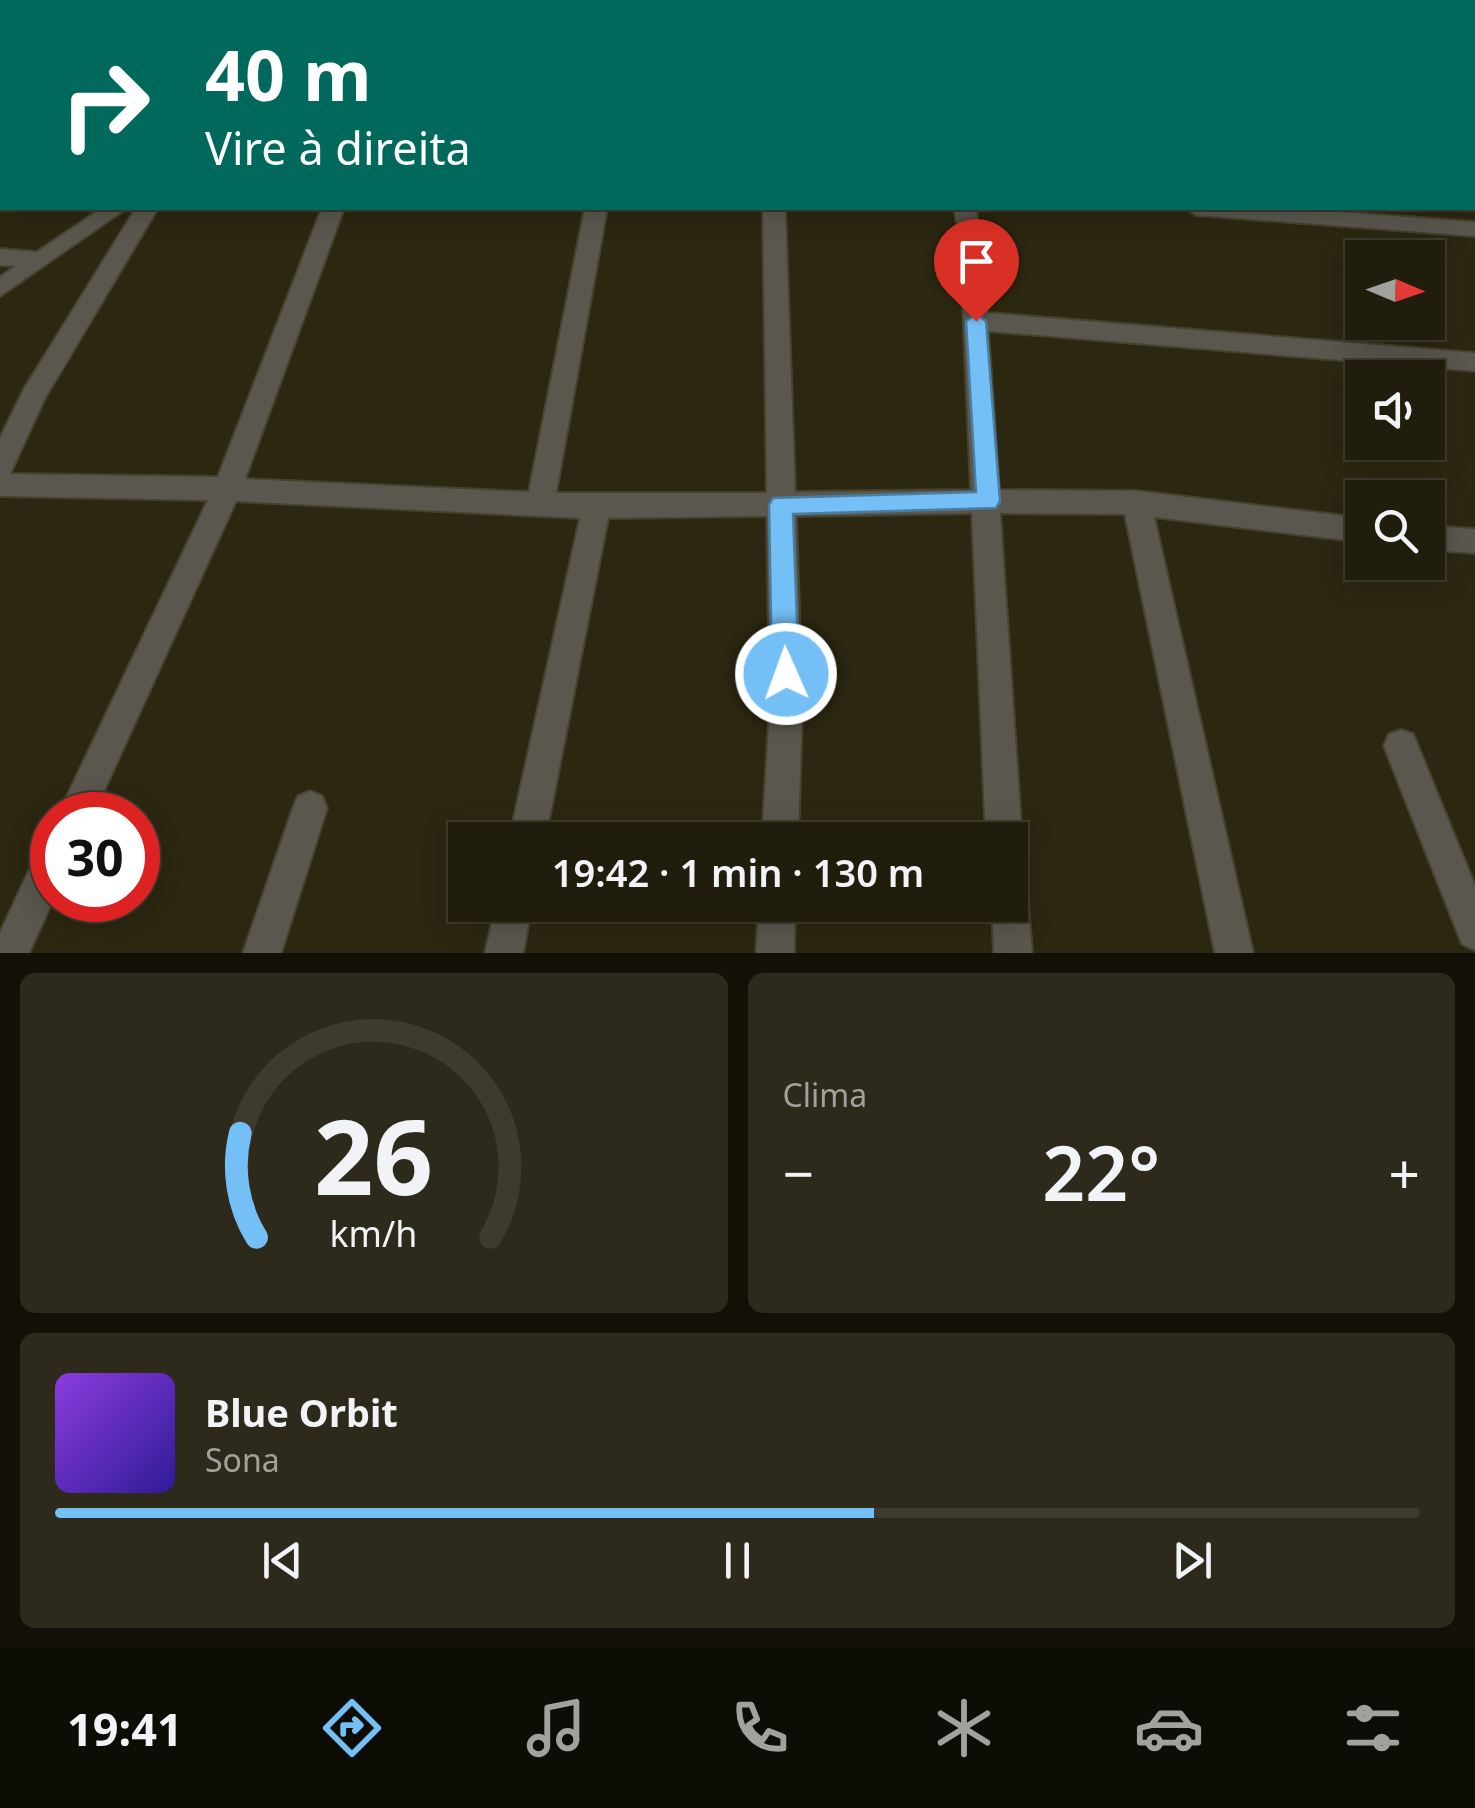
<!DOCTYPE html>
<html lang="pt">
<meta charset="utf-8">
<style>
body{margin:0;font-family:"Noto Sans",sans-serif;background:#2d2a1b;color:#f1f3f6;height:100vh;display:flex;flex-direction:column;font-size:38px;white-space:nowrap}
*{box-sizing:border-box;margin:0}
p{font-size:32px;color:#a2a29d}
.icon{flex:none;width:55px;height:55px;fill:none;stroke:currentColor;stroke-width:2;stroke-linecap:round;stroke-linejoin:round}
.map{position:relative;height:953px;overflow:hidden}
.side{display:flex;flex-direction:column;gap:20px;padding:20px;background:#121007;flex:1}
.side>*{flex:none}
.hud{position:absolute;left:0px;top:0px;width:1475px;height:210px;box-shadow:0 5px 25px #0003,0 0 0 2px #3e3b2e;background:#00695c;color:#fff;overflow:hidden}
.needle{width:65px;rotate:92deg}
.controls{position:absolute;left:1345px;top:240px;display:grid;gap:20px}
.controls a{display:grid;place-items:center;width:100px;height:100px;border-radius:0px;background:#211d0d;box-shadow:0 5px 25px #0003,0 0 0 2px #3e3b2e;font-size:50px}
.speed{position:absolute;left:30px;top:792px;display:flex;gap:20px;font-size:50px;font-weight:700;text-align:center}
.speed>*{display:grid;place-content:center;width:130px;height:130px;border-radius:50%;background:#211d0d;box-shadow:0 5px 25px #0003,0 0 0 2px #3e3b2e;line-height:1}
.speed .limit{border:15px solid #d22;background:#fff;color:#111}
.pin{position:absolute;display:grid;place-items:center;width:85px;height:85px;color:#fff;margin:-102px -42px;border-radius:50% 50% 50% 0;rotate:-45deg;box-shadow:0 0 10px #0007}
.pin .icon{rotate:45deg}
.me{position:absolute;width:110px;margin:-55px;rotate:358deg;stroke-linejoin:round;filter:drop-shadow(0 0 8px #0008)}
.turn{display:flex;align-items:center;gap:35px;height:210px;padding:0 40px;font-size:45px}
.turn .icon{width:130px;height:130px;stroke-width:2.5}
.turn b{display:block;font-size:70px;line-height:85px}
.big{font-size:75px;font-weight:600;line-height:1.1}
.side .tile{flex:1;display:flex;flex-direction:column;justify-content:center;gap:15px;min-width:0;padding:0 35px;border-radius:15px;background:#2d2a1b}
.side .dial{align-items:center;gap:0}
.dial svg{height:260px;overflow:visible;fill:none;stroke:#3e3b2e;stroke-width:7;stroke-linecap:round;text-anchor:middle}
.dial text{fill:#f1f3f6;stroke:none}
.song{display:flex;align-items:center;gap:30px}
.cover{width:120px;height:120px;border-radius:15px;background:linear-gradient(135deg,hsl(270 70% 55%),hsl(250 70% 35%))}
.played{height:10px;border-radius:5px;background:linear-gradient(90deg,#74c0f6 60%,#3e3b2e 60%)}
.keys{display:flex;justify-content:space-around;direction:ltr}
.heat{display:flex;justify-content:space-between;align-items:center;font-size:55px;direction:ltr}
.side .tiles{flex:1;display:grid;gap:20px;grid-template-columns:1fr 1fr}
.tile:last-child{grid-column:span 2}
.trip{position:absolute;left:448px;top:822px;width:580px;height:100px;border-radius:0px;background:#211d0d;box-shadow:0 5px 25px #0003,0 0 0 2px #3e3b2e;font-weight:600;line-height:100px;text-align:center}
.tabs{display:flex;height:160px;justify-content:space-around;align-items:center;background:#0d0c05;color:#a2a29d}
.tabs .icon{width:70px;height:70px}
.tabs .active{color:#74c0f6}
.tabs b{font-size:45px;color:#f1f3f6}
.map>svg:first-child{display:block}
</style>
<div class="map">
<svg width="1475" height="953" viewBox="0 0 1475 953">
<rect width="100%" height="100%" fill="#2c2711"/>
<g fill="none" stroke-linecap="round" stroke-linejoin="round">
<defs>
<g id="street">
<polygon points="369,0 387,0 387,2 370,2"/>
<polygon points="697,0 739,0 741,2 699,2"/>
<polygon points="928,0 946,0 946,2 929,2"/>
<polygon points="1171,0 1209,0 1211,2 1173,2"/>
<rect x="1472" y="32" width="3" height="11"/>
<polygon points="0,51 2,52 2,63 0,63"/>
<rect x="1472" y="159" width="3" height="13"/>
<polygon points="102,208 127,208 0,296 0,277 16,266 0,265 0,249 37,252"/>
<polygon points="136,208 158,208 45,398 10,474 218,477 322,208 344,208 245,479 529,492 585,208 607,208 556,493 767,493 763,208 785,208 795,492 971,490 960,240 954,208 976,208 987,313 1475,353 1475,371 988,331 999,490 1137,491 1362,518 1362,542 1154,517 1253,953 1215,953 1125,514 1000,513 1022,840 1016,852 1010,855 1010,840 986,840 972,513 796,516 802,707 798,840 762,840 770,707 767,516 608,518 545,840 509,840 580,518 236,501 93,815 58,815 208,500 0,496 0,438 24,389"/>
<polygon points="1185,208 1283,208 1475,222 1475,236 1196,215"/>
<polygon points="1428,526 1475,529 1475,553 1428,550"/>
<polygon points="1401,730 1413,734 1475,886 1475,950 1462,944 1384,746 1389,734"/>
<polygon points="310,791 322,796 327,808 281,953 243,953 293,808 298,796"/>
<polygon points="52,844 53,900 29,953 0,953 0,933 39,849"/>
<polygon points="1010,887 1023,892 1028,905 1032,953 994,953 992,905 1010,905"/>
<polygon points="496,905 532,905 523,953 485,953"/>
<polygon points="759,905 795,905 794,953 756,953"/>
</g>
</defs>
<use href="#street" stroke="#47422d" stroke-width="4"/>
<use href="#street" fill="#5a584e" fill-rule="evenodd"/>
</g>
<polygon fill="#74c0f6" stroke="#4b7da0" stroke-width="2.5" points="976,314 986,321 1000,501 996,508 793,514 799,674 795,682 786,686 776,682 772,674 769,505 773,498 976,492 966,321"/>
</svg>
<div class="controls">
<a><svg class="needle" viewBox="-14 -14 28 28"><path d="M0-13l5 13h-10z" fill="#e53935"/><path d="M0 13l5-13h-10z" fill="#a2a29d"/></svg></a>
<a><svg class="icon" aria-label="sound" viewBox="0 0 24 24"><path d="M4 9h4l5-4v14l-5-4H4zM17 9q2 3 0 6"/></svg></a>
<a><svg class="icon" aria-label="search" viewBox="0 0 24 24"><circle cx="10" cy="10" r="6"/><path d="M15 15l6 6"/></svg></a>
</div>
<div class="speed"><div class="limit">30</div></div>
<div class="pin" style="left:976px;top:321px;background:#d93025"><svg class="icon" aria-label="arrive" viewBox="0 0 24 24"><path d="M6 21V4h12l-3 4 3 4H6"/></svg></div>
<svg class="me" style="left:786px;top:674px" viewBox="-20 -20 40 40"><circle r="17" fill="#74c0f6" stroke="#fff" stroke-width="3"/><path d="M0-11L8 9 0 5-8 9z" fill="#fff"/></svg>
<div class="trip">19:42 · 1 min · 130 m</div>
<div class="hud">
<div class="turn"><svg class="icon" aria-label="right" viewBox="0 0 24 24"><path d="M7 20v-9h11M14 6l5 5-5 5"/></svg><div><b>40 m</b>Vire à direita</div></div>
</div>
</div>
<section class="side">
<div class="tiles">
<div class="tile dial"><svg viewBox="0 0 100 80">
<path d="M14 69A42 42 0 1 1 86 69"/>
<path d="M14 69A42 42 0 0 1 9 37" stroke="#74c0f6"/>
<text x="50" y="56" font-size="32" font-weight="700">26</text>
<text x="50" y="72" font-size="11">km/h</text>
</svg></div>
<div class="tile"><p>Clima</p>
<div class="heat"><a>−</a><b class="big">22°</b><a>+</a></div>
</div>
<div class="tile">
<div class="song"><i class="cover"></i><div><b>Blue Orbit</b><p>Sona</p></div></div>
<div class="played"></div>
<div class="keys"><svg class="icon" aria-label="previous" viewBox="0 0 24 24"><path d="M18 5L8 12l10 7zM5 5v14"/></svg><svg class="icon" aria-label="pause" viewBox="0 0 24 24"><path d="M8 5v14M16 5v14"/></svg><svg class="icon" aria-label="next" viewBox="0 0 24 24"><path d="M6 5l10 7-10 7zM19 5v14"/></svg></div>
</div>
</div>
</section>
<nav class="tabs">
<b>19:41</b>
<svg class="icon active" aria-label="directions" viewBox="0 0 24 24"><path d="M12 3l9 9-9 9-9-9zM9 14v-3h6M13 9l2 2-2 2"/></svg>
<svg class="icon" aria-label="music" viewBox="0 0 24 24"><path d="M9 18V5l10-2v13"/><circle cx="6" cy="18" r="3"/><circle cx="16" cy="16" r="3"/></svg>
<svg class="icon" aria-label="phone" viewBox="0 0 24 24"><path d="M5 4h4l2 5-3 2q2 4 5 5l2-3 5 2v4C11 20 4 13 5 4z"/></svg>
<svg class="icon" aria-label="climate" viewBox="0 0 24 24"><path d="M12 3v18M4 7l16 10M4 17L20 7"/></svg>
<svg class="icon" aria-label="car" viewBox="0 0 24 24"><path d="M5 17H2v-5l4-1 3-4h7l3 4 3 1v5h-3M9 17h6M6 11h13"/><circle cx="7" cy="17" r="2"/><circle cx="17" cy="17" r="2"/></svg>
<svg class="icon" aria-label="filters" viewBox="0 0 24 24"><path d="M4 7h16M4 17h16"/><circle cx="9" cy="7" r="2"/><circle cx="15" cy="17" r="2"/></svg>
</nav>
